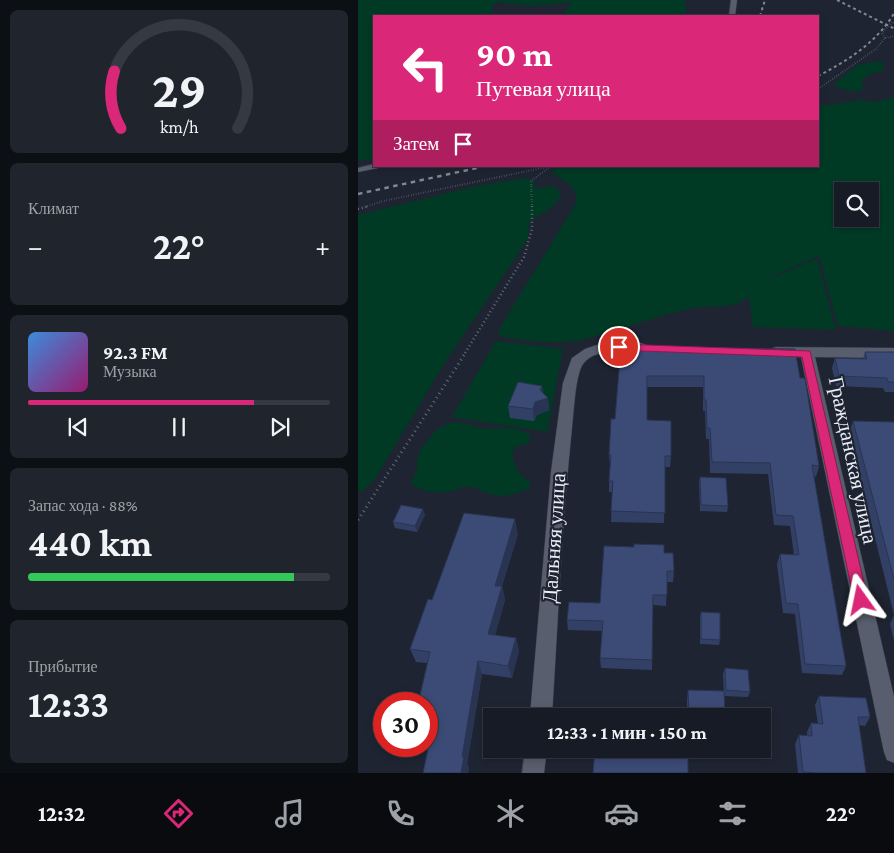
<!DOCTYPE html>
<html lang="ru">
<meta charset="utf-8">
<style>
body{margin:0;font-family:"Crimson Pro",serif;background:#1f242d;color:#f1f3f6;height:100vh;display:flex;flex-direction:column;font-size:19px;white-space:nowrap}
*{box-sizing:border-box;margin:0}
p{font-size:16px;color:#9ea1a7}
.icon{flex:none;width:28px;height:28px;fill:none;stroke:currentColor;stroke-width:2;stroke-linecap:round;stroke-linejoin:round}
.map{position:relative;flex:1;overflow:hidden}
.panel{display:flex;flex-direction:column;gap:10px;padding:10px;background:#0c0f14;width:358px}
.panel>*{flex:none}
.banner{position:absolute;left:15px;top:15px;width:446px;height:152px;border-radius:0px;box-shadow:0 2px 8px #0003,0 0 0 1px #353942;background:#db2777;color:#fff;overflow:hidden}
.controls{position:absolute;left:476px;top:182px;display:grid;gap:10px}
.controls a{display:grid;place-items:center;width:45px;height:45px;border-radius:0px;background:#161b25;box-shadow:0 2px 8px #0003,0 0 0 1px #353942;font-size:25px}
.speed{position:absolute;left:15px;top:692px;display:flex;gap:10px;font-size:25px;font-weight:700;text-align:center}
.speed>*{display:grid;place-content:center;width:65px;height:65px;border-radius:50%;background:#161b25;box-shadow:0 2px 8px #0003,0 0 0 1px #353942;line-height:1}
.speed .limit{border:8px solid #d22;background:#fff;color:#111}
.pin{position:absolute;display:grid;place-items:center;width:42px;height:42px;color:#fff;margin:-21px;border:2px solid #fff;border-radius:50%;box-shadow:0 1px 5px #0007}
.me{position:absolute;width:55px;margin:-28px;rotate:348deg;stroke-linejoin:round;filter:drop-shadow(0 0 4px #0008)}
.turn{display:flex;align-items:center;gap:18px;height:105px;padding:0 20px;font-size:22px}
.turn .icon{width:65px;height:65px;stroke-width:2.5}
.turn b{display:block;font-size:35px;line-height:42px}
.then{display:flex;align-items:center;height:48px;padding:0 20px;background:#0003;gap:10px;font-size:19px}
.big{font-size:38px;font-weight:700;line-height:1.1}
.panel .widget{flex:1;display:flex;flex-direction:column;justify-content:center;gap:8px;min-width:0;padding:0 18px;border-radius:8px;background:#1f242d}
.panel .dial{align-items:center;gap:0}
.dial svg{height:130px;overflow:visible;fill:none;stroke:#353942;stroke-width:7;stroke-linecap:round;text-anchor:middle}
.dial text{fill:#f1f3f6;stroke:none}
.song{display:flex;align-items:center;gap:15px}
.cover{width:60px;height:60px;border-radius:8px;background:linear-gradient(135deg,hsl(210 70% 55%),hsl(320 70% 35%))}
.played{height:5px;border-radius:2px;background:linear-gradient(90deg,#db2777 75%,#353942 75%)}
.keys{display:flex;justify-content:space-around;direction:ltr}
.heat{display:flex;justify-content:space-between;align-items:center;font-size:28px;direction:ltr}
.charge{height:8px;border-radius:4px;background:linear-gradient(90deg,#34c759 88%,#353942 0)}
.trip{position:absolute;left:125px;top:708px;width:288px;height:50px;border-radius:0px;background:#161b25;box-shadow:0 2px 8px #0003,0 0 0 1px #353942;font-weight:700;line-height:50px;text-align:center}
.dock{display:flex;height:80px;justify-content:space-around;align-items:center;background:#090b0f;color:#9ea1a7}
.dock .icon{width:35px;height:35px}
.dock .selected{color:#db2777}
.dock b{font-size:22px;color:#f1f3f6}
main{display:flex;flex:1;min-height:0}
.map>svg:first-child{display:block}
</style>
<main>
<section class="panel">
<div class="widget dial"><svg viewBox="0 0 100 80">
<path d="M14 69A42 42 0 1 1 86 69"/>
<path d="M14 69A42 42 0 0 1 10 34" stroke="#db2777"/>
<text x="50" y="56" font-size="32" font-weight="700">29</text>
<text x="50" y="72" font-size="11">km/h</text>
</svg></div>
<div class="widget"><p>Климат</p>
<div class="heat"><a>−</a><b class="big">22°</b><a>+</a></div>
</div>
<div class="widget">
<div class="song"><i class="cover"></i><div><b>92.3 FM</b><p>Музыка</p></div></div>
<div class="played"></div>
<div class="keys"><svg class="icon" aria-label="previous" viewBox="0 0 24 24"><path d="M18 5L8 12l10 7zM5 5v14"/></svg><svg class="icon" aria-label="pause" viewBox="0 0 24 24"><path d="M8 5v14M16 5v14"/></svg><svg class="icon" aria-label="next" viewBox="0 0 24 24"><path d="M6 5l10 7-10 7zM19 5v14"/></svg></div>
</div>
<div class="widget"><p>Запас хода · 88%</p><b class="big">440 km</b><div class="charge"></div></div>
<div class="widget"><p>Прибытие</p><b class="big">12:33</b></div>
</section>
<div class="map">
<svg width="537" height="773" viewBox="0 0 537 773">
<rect width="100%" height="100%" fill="#1e2431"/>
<g fill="#003a25" fill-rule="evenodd">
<polygon points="0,0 327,0 328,16 206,16 204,15 214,2 171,6 141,2 135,5 133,16 16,16 16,159 0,161"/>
<path d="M520,61L527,63L525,66L526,70L510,75L504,81L505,89C495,95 487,89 477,86V83L500,65Z"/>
<path d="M536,97V331L480,326L461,256L408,279L416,277L459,259L478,330L395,327L391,296C378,310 353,305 336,308C304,314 275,326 244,334C235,337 226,340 218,341C193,344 165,341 141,336V329L217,205L219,195L211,184L194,172L195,169L203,166H460V106L505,100L516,102ZM485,191H512V219H485Z"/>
<path d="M168,178L176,181L177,189L193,186L199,188L203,195C197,208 185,213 172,220L169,240L86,364L17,479L6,490L0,492V215L119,186Z"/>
<polygon points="138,341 205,349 189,432 94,417"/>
<path d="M94,422C105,422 115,426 126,428C141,430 162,424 173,437L169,444L157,447L154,454C156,465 161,476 172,482V487C163,494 143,498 131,494C122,491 119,485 105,487C102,487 98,490 94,491C83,494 62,492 53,484L59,469V459L63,449L78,430Z"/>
</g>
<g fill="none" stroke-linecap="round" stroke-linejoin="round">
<defs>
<g id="lane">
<polygon points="373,0 379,0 377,16 371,16"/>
<polygon points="16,164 16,166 21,166 20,168 0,172 0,168"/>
</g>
<g id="street">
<path d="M245,343H283L288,345L290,348L288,351L283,353C266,353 237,347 225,364C217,376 216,412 214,427C204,523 200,620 194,716H172L193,472L205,383L214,358L227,349Z"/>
<polygon points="418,347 537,348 537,358 457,357 537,701 537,763 529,760 526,752 443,357 413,355 411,352 413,349"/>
<polygon points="167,749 189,749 186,773 164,773"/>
</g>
</defs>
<use href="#lane" stroke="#3a3e49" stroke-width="1"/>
<use href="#street" stroke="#3a3e49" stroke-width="1"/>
<g stroke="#666c77" stroke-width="2" stroke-dasharray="0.5 2" stroke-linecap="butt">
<polyline points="527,38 524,33 534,22 537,23"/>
<polyline points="460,89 518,49 527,38 537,36"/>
<polyline points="7,207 25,201 189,167"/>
<polyline points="174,207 173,181 192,167"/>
</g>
<g stroke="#666c77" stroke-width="2.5" stroke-dasharray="1 3" stroke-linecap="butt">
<polyline points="0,209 11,206"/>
<polyline points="107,353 166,257 174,229 174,206"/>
</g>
<polyline stroke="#666c77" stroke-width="3" stroke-dasharray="1 4" stroke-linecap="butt" points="0,520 108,352"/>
<use href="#lane" fill="#585e6d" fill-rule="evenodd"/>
<use href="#street" fill="#585e6d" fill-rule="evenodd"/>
<g stroke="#818691" stroke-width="2" stroke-dasharray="3 3" stroke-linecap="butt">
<polyline points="479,0 537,29"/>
<polyline points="402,16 407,0"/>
<path d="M460,76C491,60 519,42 537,12"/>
</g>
<polyline stroke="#818691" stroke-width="2.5" stroke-dasharray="4.5 4.5" stroke-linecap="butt" points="0,194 128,166"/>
</g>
<g fill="#334065">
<polygon points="263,346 442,378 461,466 458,477 456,476 488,666 484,675 444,673 437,614 425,613 419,564 422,554 436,555 432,526 416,525 410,474 352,473 351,439 348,439 347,411 345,411 345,387 289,387 289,420 313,456 312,467 307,467 306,523 253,522 254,492 251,492 251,481 252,465 251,455 257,419"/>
<polygon points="507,352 537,352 537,392 527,392 525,388 478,386 474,368 477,358 505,359"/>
<polygon points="184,386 185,393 190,398 191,410 179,415 176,421 152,418 150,406"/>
<polygon points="495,421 537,422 537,645 532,624 536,615 491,433"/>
<polygon points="342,477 370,506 369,512 342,511 341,483"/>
<polygon points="67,515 59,532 37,528 35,522"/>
<polygon points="160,534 144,586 147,600 137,635 158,638 161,651 154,678 124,674 109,764 111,768 110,773 65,773 72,741 69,741 69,663 58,662 52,649"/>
<polygon points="306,553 316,571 315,582 309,582 308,606 295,605 294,670 243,668 242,658 244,631 210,630 209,620 242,603"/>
<polygon points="343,612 362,640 361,645 342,644 342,617"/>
<polygon points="367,668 392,692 390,697 366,696 365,674"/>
<polygon points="330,690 367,716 329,716 329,700"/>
<polygon points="461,696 512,717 507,726 501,725 508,773 440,773 437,744 441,735 449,736 449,732 453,723 460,724 457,705"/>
</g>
<g fill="#293453">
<polygon points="184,386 185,398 190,398 191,410 179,415 176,421 175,409"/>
<polygon points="65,509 67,515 59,532 57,526"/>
<polygon points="157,519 160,534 140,599 137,586"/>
<polygon points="144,586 147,600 134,647 130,634"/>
<polygon points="158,638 161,651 154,678 150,666"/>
<polygon points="120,661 124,674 109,764 111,768 110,773 103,773 104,757"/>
</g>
<g fill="#3b4b76" stroke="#293453">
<polygon points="263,346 437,349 442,378 447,378 461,466 454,465 488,666 447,664 440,604 428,603 422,554 441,555 435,516 418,515 412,463 354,462 352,428 349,428 348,400 346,400 346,376 289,376 289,420 313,421 313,456 307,456 307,513 253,511 255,481 251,481 253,455 251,455 253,419 257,419"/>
<polygon points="507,352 537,352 537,382 530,382 529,378 481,376 477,358 509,359"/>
<polygon points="160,382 184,386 182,390 190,398 177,402 175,409 150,406"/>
<polygon points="495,421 537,422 537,583"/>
<polygon points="342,477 368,478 370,506 343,505"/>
<polygon points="43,505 65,509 57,526 35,522"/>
<polygon points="106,513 157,519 137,586 144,586 130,634 158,638 150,666 120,661 104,757 106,757 103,773 65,773 74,730 69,730 69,704 60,704 72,652 52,649 70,599 74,600"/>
<polygon points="276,544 306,545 306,553 315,553 316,571 309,571 309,595 295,595 294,660 242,658 245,621 209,620 211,602 242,603 246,546 276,547"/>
<polygon points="343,612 362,613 362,640 343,639"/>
<polygon points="367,668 390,670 392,692 368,690"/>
<polygon points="330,690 366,691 367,716 331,716"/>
<polygon points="461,696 508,698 512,717 500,717 508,773 460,773 445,772 441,735 454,736 453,723 465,724"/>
<polygon points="256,714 320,716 256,716"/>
<polygon points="237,749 330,749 330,773 235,773"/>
</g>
<polygon fill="#db2777" stroke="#8e194d" points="261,344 452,351 510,600 508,605 503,606 498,605 496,600 444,357 257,350 256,347"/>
<g text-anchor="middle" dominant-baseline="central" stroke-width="4.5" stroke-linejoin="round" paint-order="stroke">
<g font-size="21" fill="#eaeef7" stroke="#1e2431">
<text transform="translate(495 460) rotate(78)">Гражданская улица</text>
<text transform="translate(196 538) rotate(-86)">Дальняя улица</text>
</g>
</g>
</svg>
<div class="controls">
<a><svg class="icon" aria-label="search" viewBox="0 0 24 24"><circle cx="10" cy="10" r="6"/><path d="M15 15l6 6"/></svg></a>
</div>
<div class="speed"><div class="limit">30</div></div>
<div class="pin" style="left:261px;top:347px;background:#d93025"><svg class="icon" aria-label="arrive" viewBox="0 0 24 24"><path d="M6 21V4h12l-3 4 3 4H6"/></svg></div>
<svg class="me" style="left:503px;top:600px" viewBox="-20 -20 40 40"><path d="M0-17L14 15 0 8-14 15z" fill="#db2777" stroke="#fff" stroke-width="4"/></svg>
<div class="trip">12:33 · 1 мин · 150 m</div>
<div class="banner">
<div class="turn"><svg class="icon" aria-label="left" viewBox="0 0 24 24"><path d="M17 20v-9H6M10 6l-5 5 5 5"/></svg><div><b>90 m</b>Путевая улица</div></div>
<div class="then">Затем<svg class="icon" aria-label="arrive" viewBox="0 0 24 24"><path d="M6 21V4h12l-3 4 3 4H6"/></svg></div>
</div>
</div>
</main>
<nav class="dock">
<b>12:32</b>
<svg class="icon selected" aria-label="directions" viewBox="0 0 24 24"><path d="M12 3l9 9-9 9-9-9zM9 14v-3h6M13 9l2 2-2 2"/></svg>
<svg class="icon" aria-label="music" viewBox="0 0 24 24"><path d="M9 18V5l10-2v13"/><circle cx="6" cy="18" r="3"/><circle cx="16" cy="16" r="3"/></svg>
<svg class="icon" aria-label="phone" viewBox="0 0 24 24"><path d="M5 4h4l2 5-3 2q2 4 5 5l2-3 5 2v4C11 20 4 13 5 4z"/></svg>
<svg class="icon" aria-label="climate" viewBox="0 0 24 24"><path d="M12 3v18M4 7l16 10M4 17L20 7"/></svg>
<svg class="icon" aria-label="car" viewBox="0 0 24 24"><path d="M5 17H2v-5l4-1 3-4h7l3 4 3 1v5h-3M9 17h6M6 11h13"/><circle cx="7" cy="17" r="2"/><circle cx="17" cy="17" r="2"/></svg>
<svg class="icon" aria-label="filters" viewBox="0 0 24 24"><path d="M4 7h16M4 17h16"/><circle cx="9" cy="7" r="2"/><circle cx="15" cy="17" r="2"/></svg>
<b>22°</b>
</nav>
